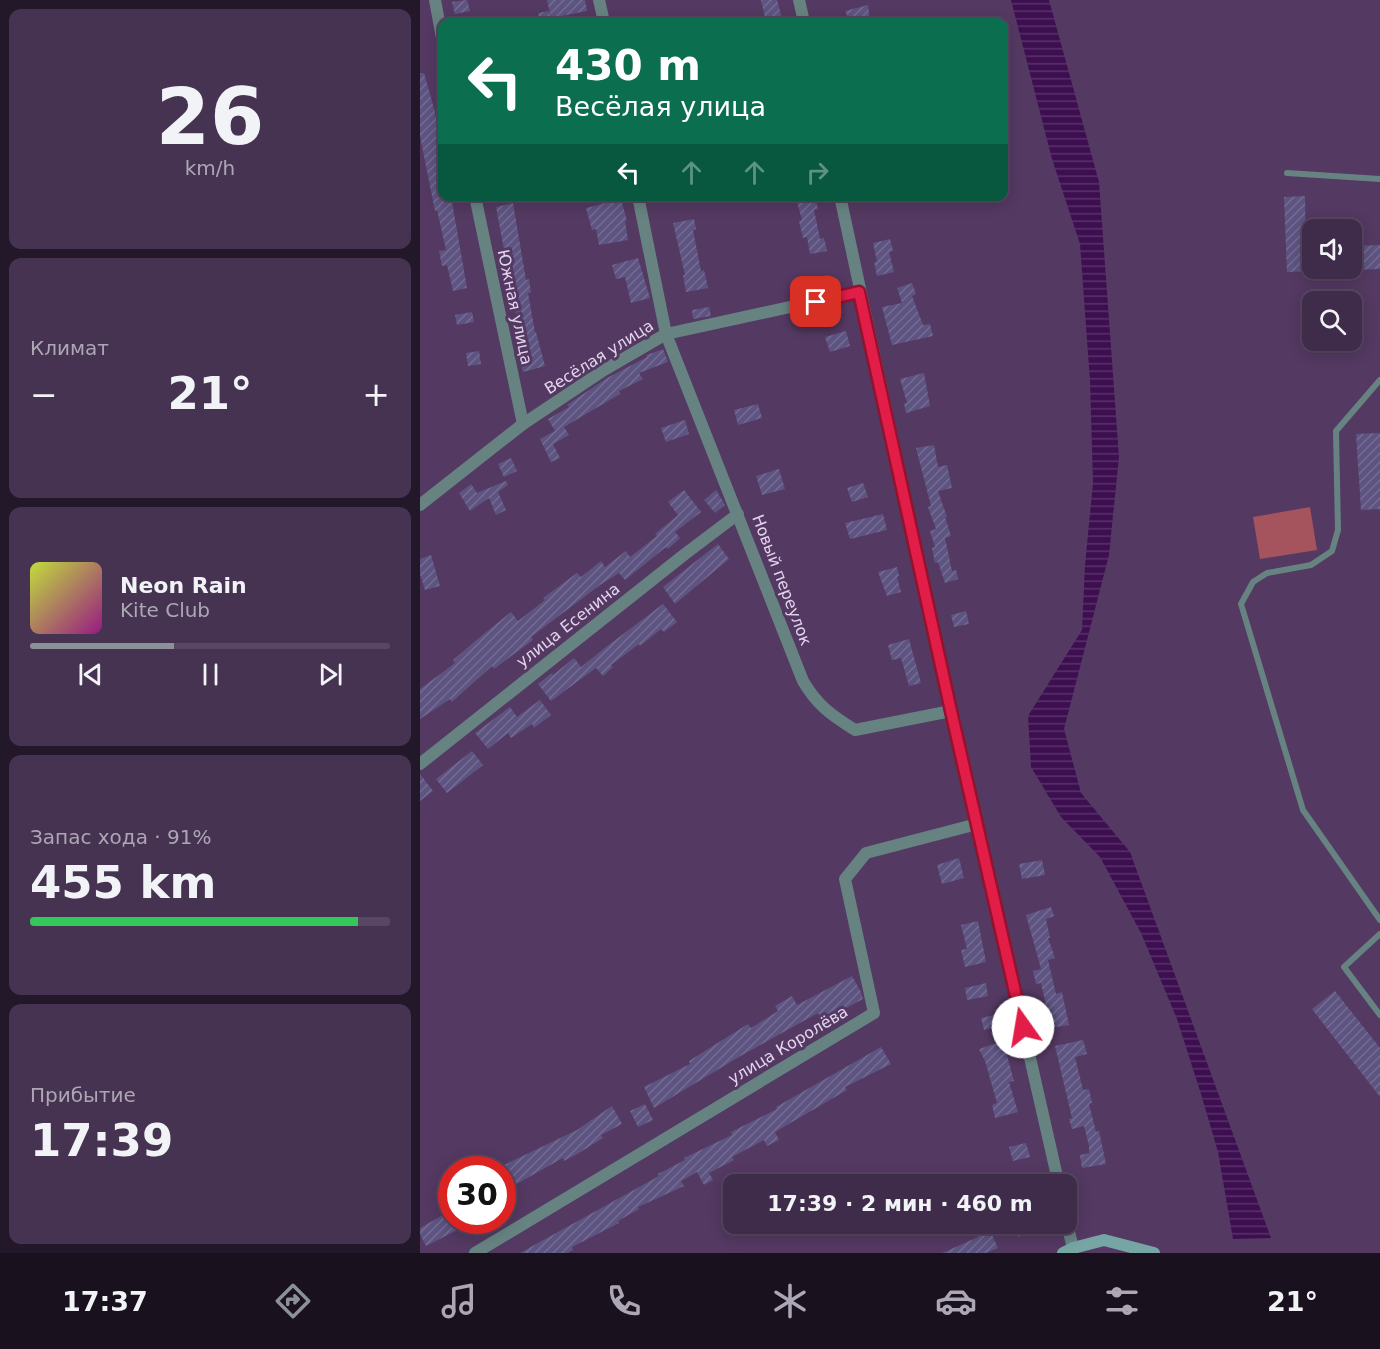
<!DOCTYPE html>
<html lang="ru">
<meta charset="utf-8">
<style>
body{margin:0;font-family:"DejaVu Sans",sans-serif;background:#463351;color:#f1f3f6;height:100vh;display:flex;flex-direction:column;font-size:22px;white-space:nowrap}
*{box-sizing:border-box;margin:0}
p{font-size:20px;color:#ada7b5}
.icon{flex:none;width:33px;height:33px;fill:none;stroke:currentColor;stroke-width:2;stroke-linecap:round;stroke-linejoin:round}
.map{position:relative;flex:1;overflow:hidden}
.details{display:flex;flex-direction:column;gap:9px;padding:9px;background:#231829;width:420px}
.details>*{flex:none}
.hud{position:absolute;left:18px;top:18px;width:570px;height:183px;border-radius:12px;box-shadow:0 3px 15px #0003,0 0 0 2px #584762;background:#0b6e4f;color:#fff;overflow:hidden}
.buttons{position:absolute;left:882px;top:219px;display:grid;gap:12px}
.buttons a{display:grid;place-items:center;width:60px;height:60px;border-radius:12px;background:#3f2b4a;box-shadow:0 3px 15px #0003,0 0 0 2px #584762;font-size:30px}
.speed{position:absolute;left:18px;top:1156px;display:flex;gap:12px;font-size:30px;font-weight:700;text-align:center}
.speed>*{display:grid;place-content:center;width:78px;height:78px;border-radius:50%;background:#3f2b4a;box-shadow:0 3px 15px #0003,0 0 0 2px #584762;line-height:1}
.speed .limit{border:9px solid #d22;background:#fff;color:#111}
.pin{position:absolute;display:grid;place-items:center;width:51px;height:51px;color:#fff;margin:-26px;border-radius:12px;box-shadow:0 3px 9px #0006}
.me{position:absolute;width:66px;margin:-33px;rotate:347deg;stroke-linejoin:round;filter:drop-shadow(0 0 4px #0008)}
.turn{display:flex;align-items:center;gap:21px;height:126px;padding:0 18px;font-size:27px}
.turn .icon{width:78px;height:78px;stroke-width:2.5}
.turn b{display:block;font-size:42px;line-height:51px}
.lanes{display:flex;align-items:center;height:57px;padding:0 18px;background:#0003;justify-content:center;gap:30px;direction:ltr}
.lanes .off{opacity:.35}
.big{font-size:45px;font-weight:800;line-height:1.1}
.details .tile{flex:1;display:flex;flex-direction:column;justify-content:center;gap:9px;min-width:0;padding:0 21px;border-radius:12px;background:#463351}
.details .dial{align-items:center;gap:0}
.dial b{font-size:78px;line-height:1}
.song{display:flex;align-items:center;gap:18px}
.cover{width:72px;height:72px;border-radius:9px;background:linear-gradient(135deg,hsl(70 70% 55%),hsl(310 70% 35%))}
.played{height:6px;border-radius:3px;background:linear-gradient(90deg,#8c9099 40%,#584762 40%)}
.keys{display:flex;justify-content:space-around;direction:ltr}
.heat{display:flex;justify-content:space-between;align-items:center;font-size:33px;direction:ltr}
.charge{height:9px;border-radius:4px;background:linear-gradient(90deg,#34c759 91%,#584762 0)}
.trip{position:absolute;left:303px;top:1174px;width:354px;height:60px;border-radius:12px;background:#3f2b4a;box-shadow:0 3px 15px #0003,0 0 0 2px #584762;font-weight:800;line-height:60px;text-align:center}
.tab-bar{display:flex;height:96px;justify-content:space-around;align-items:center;background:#19111e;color:#ada7b5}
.tab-bar .icon{width:42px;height:42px}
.tab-bar .active{color:#8c9099}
.tab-bar b{font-size:27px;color:#f1f3f6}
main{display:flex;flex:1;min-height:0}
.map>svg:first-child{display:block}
</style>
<main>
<section class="details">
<div class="tile dial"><b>26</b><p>km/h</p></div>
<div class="tile"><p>Климат</p>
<div class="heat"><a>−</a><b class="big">21°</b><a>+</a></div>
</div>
<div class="tile">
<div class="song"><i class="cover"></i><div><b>Neon Rain</b><p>Kite Club</p></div></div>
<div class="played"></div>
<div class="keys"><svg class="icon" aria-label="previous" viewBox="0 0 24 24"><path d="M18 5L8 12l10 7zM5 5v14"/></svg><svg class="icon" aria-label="pause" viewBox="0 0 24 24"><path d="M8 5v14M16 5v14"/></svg><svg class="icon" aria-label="next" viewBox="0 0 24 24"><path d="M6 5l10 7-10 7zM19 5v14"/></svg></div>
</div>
<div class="tile"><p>Запас хода · 91%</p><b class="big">455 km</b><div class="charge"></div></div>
<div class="tile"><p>Прибытие</p><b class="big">17:39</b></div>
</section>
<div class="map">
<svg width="960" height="1253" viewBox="0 0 960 1253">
<defs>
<pattern id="water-rules" width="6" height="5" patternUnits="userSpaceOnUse" patternTransform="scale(1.5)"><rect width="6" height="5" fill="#3d0f50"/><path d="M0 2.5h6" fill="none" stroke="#59316a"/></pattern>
<pattern id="building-hatch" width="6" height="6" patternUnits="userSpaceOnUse" patternTransform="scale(1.5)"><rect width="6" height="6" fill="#5e5482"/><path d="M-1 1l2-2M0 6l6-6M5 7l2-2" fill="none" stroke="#756c94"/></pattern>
</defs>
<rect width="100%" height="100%" fill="#543962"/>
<polygon fill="#a5535d" points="890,507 897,550 840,559 833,517"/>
<polygon fill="url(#water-rules)" points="591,0 629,0 679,182 699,457 689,555 644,729 661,793 710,852 851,1238 813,1239 798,1152 781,1094 757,1019 721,933 680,857 641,817 611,767 608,716 662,630 665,565 673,483 670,381 660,244 632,159"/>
<g fill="url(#building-hatch)">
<polygon points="47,0 50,11 35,14 32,2"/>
<polygon points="127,0 165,0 167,11 131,18"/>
<polygon points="341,0 357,0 363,22 346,22"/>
<polygon points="448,5 450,20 430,22 425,11"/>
<polygon points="129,11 132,22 120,22 118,13"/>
<polygon points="0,73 4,73 15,112 22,157 22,196 31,196 47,288 33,291 27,265 22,266 19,251 26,250 17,210 15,211 0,136"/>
<polygon points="382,196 395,196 398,209 394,210 400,239 404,238 407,251 390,254 387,237 383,238 379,221 382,220 376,198"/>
<polygon points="885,196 886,247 892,247 892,271 867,272 864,197"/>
<polygon points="201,199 207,221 205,221 208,240 179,245 176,229 172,230 166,208"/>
<polygon points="93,203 106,280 109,279 111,293 108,293 115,332 116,332 125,366 103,372 98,354 103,353 99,335 100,335 76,207"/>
<polygon points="274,219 276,229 273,230 281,271 284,270 288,288 266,292 263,275 265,275 253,223"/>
<polygon points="470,239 473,251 469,252 474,272 457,276 454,262 457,262 453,243"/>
<polygon points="960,245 960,269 932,270 932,246"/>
<polygon points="218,258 230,298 211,303 205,277 196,279 192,265"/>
<polygon points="408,275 412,289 383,296 379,282"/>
<polygon points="492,283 496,294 492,296 503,325 510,324 513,336 472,345 462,307 482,303 477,288"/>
<polygon points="420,305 422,313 403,317 401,309"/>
<polygon points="289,307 291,316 273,319 272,310"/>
<polygon points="52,312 54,322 37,325 35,315"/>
<polygon points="426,331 430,346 410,352 405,337"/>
<polygon points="243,349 248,362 219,373 223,379 199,391 200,394 144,427 149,435 133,444 140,458 131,462 120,439 135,431 128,419 149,407 147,405 187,378 227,357 227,355"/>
<polygon points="59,351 61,364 48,366 46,353"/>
<polygon points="504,373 510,406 486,413 484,403 487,403 480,379"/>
<polygon points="338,404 342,418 318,425 314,410"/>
<polygon points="265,420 269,434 246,442 241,428"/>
<polygon points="960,433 960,509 941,510 936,434"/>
<polygon points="514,445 518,467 527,465 532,488 518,491 527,517 525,517 531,536 525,538 532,571 536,570 538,579 525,583 518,562 515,563 512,548 515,547 510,531 516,529 508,507 511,506 496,448"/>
<polygon points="91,458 97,471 84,477 78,464"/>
<polygon points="359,469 365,489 342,495 336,476"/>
<polygon points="86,481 88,485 78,492 86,510 76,515 69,498 50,511 39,493 51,484 57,493"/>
<polygon points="443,483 448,497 432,502 427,488"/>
<polygon points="264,490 281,512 255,532 260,538 248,549 246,547 205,580 199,573 180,585 111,637 113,640 74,669 72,666 32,702 30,699 0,719 0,689 35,663 33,660 54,642 91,612 98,621 125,600 123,598 157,573 161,577 181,561 185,567 206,551 210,557 237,536 235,534 258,515 248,502"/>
<polygon points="296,490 305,505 295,513 284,500"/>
<polygon points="463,514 467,530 430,539 425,523"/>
<polygon points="298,544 309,559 255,604 243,587"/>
<polygon points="11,555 20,586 5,590 0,574 0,559"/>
<polygon points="477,567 479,576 477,577 481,592 467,596 458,572"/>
<polygon points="243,604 257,622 244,632 241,629 220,646 219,644 191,665 193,667 183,676 176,668 131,701 118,684 132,673 133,675 154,658 161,667 186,647"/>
<polygon points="546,611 549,624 534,627 531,615"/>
<polygon points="489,639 501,683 489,686 481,658 472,660 468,645"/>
<polygon points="120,700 131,715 114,728 112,724 91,738 88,733 68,749 55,733 90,707 97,717"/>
<polygon points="52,751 63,765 27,793 16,779"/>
<polygon points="0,774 13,791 0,801"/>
<polygon points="539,858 544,878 522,884 517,865"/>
<polygon points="622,860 625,875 602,879 599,864"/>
<polygon points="631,907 634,916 626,919 630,938 628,938 635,958 628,960 636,994 642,992 649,1025 631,1028 621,983 616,984 613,971 621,969 606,915"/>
<polygon points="558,921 566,962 545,967 541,950 547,949 541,925"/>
<polygon points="432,976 441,992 443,999 402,1021 398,1013 324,1054 234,1108 224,1087 270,1064 269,1061 328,1024 331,1028 358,1011 355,1006 372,996 377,1005"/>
<polygon points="566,983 568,996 547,1000 545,988"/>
<polygon points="915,991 960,1048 960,1097 892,1009"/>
<polygon points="575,1015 578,1026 564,1030 561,1018"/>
<polygon points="663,1040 667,1054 655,1057 663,1090 669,1089 672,1103 669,1104 676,1132 679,1131 686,1164 662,1168 660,1155 669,1153 669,1146 664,1126 652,1129 649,1119 652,1118 635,1046"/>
<polygon points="583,1041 594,1081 589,1082 598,1112 575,1118 572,1105 577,1103 565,1061 559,1049"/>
<polygon points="461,1047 471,1064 425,1087 427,1090 355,1132 359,1140 347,1146 344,1140 312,1157 314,1160 289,1173 293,1180 284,1185 277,1172 261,1181 264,1186 218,1207 219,1209 198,1221 199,1223 152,1247 153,1250 148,1253 100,1253 239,1176 238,1174 265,1160 264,1158 312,1135 311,1132 357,1109 356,1107"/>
<polygon points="225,1104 233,1120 218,1127 210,1111"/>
<polygon points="192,1106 202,1124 181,1135 183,1138 159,1153 144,1161 143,1158 82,1192 82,1166 157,1130"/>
<polygon points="606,1143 610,1157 593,1161 589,1147"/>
<polygon points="32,1210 32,1221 55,1221 6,1246 0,1234 0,1228"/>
<polygon points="593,1224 630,1224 630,1225 598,1237"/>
<polygon points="570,1230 578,1248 566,1253 522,1253 558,1237 557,1235"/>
</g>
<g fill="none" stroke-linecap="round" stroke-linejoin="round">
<g stroke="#668382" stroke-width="6">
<polyline points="867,173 960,179"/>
<polyline points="960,380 916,431 918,530 912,551 891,565 847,573 833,582 821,604 883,810 960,920"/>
<polyline points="960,934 924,967 960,1015"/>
</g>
<g stroke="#668382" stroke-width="12">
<polyline points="15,0 22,38"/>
<polyline points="179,0 184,22"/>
<polyline points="379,0 384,22"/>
<polyline points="55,196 103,424"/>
<path d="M218,196L246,334L383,681C397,705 411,715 435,730L531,711"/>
<polyline points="420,196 531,711 639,1185"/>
<polyline points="0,505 103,424 184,370 246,334 439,292"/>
<polyline points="0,764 265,554 318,514"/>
<polyline points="646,1220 653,1248"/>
<polyline points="55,1253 454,1013 425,879 446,853 557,824"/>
</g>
<polyline stroke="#76a5a3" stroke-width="12" points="643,1253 653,1248 684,1240 734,1253"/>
</g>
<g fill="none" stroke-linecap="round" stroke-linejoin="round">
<defs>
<polyline id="route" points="396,302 439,292 531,711 603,1027"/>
</defs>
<use href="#route" stroke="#92132f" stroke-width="15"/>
<use href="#route" stroke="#e11d48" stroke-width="10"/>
</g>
<g text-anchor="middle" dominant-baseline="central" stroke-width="6" stroke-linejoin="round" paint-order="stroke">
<g font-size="16" fill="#e4d4ed" stroke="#543962">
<text transform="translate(95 307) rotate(78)">Южная улица</text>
<text transform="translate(179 357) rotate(-32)">Весёлая улица</text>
<text transform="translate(362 580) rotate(69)">Новый переулок</text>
<text transform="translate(148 625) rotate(-38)">улица Есенина</text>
<text transform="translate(368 1045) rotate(-31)">улица Королёва</text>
</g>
</g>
</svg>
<div class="buttons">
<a><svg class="icon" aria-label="sound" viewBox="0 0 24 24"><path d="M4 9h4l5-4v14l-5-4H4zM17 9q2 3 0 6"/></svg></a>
<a><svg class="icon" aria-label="search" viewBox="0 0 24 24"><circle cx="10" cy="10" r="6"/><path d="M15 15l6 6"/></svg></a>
</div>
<div class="speed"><div class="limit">30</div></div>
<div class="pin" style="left:396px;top:302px;background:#d93025"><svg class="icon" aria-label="arrive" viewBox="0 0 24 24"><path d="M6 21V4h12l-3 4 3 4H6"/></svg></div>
<svg class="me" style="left:603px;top:1027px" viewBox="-20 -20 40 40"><circle r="19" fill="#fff"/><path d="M0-13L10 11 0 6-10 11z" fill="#e11d48"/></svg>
<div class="trip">17:39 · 2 мин · 460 m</div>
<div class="hud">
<div class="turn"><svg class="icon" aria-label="left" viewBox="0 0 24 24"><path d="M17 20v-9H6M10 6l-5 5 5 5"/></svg><div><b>430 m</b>Весёлая улица</div></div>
<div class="lanes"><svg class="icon" aria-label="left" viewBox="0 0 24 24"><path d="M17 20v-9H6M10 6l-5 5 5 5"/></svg><svg class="icon off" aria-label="ahead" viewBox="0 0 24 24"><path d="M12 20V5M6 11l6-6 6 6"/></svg><svg class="icon off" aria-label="ahead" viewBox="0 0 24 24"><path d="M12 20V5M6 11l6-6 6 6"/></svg><svg class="icon off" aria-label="right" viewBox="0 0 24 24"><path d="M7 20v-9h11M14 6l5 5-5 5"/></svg></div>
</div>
</div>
</main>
<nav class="tab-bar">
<b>17:37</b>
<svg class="icon active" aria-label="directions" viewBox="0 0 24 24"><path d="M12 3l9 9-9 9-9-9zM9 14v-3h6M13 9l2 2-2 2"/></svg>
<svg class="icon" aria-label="music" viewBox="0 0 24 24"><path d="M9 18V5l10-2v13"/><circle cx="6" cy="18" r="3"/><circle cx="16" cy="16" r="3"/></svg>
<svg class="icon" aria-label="phone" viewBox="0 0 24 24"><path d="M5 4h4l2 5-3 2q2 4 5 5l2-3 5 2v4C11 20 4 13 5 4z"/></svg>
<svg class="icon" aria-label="climate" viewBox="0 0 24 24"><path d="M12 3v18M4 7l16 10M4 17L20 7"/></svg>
<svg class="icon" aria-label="car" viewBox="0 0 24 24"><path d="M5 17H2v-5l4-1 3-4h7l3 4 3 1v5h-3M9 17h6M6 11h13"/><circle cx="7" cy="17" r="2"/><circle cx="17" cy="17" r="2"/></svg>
<svg class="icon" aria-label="filters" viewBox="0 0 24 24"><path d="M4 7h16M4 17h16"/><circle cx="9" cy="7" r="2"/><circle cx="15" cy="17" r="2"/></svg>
<b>21°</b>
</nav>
